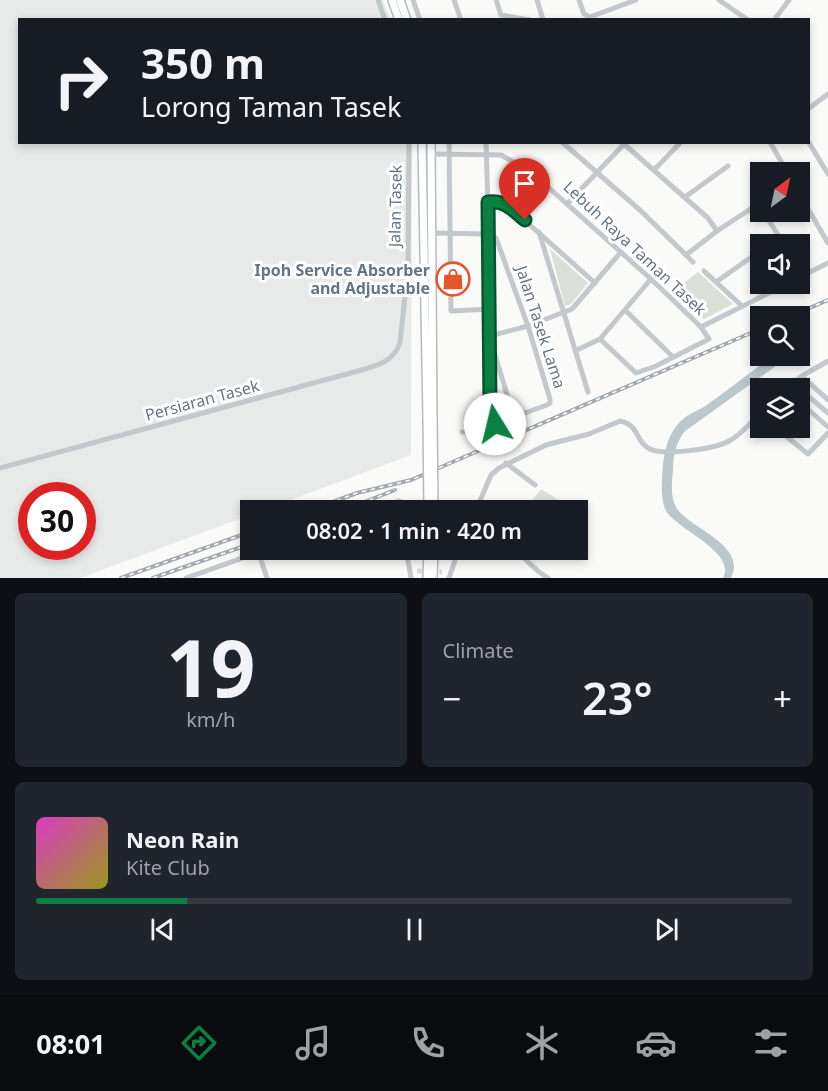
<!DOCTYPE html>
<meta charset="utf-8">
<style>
body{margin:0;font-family:"Noto Sans",sans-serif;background:#20242c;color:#f1f3f6;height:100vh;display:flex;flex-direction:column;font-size:22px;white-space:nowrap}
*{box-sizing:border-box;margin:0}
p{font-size:20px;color:#9ea1a6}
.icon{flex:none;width:33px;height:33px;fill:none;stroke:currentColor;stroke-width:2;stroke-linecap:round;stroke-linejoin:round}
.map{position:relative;height:578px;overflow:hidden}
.sheet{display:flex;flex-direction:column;gap:15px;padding:15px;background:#0d0f14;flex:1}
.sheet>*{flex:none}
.banner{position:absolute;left:18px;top:18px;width:792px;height:126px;border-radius:0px;box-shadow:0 3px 9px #0003;background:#171b24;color:#f1f3f6;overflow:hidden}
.needle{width:39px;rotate:33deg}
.tools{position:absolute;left:750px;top:162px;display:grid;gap:12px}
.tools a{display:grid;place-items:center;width:60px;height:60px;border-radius:0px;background:#171b24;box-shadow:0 3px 9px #0003;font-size:30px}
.speed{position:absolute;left:18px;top:482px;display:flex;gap:12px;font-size:30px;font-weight:700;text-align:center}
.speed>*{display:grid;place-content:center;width:78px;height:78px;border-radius:50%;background:#171b24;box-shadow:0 3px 9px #0003;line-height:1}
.speed .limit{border:9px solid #d22;background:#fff;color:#111}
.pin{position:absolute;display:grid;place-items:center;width:51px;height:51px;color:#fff;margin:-62px -26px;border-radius:50% 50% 50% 0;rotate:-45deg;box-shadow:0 0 6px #0007}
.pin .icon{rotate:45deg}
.me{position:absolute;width:66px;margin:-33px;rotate:351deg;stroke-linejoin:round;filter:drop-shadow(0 0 4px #0008)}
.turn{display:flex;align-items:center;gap:21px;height:126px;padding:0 24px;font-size:27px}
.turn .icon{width:78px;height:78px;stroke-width:2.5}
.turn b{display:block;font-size:42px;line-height:51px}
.big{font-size:45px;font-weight:600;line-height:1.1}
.sheet .tile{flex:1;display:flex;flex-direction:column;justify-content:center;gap:9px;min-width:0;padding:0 21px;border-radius:9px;background:#20242c}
.sheet .dial{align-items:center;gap:0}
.dial b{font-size:78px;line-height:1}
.song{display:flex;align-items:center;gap:18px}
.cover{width:72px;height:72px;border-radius:9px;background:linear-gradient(135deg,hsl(310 70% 55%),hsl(60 70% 35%))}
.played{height:6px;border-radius:3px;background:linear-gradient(90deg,#0b8043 20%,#363941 20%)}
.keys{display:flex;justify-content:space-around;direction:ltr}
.heat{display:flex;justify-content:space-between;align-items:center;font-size:33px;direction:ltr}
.sheet .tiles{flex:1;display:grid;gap:15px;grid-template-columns:1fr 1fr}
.tile:last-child{grid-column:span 2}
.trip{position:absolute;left:240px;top:500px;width:348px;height:60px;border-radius:0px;background:#171b24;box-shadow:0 3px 9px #0003;font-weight:600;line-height:60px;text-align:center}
.tab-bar{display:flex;height:96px;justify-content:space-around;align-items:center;background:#090b0e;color:#9ea1a6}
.tab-bar .icon{width:42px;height:42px}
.tab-bar .on{color:#0b8043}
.tab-bar b{font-size:27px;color:#f1f3f6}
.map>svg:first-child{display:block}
</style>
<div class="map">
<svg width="828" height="578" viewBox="0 0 828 578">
<rect width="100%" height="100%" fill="#fafaf8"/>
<path fill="#e8e9e9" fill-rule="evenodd" d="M0,0H383L390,19L20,20V142L412,143L411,455L264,510H250V515L80,578H0ZM32,495H82V546H32Z"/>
<g fill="#dadfd7">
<polygon points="550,249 588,283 571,304 565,306"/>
<polygon points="698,272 733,304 704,319 673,292"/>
<polygon points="541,489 575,510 525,510"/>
</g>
<path fill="#bbc7cb" d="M773,356H790L685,431C676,442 673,456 673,470C672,482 670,496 676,507C687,528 748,544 731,578H723C737,551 674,529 665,509C660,496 662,478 663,464C665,448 669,433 680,422C687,414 698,411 707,405C729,389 751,372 773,356Z"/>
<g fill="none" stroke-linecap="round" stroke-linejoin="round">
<polyline stroke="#d5d9db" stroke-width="5" stroke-dasharray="5 2.5" stroke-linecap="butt" points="417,571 442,572"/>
<defs>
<g id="major">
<polyline points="392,0 399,20"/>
<polyline points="400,0 407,20"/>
<polyline points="422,142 427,419"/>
<polyline points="431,142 433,418"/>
<polyline points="427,578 428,549"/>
<polyline points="433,578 434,549"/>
</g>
</defs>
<use href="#major" stroke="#b5babe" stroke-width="10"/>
<g stroke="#c3c8cc" stroke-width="5">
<polyline points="378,0 385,20"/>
<polyline points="413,0 420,20"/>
<polyline points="454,0 461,20"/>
<polyline points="496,0 501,15 530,20"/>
<polyline points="537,0 543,20"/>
<polyline points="579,0 584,14 590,17 636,0"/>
<polyline points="719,0 748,20"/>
<polyline points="774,20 789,0"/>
<polyline points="808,109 828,94"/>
<polyline points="808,141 828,174"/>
<polyline points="449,142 451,311 491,309"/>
<polyline points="486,142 491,309 490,404 495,424"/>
<polyline points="562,142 641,211 686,255 717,231 708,218 624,144"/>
<polyline points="770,142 787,172"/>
<polyline points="431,154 501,155 531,172 651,279 701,327 709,339 656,366 636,373 600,339"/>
<polyline points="654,170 681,142"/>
<polyline points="800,195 828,243"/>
<polyline points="685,197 728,166"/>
<polyline points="488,202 501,202 512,209 595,283"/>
<polyline points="567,204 626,142"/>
<polyline points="769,221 784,244"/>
<polyline points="717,231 752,208 756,207 760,211"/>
<polyline points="539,232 588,392"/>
<polyline points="432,233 489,234 496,238 528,326 550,399 550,403 547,405 472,432 462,432"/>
<polyline points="770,244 780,238"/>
<polyline points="686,255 693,262"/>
<polyline points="752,258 760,270"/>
<polyline points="704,271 742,306"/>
<polyline points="800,277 828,263"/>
<polyline points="716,282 760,251"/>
<polyline points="625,310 673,357"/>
<polyline points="701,327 787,284"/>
<polyline points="490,336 528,326 572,309 621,252"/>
<polyline points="491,349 494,352 514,417"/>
<polyline points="575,351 600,339 651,279"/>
<polyline points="802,376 828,400"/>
<polyline points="793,383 828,413"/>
<polyline points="786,388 802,376 828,361"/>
<polyline points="800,402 828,427"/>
<polyline points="776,428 808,454 828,433"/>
<polyline points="506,463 535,485"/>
<path d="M0,468L358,371C375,366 395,362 400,342L408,269L409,142"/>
<polyline points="371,510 399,501 408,505 408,510"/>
<path d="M476,510L491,475L499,468L546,445L589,434L620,421C640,425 635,442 650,449C664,456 715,449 729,441C741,435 751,422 760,413"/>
<polyline points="406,549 411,578"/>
<polyline points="514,549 539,572 548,578"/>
<polyline points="261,560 267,578"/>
<polyline points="186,578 268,549"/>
<polyline points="449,578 459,549"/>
</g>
<use href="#major" stroke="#fff" stroke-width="7"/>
<defs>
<g id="rail">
<polyline points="791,316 828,300"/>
<polyline points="311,510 357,493 411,480 760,329"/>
<polyline points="344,510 395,490"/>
<polyline points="121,578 250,532"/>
<polyline points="153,578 250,544"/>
</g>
</defs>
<use href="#rail" stroke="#a2aab0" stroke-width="4"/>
<use href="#rail" stroke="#fff" stroke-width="1.5" stroke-dasharray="4.5" stroke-linecap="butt"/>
<defs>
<g id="major-bridge">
<polyline points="433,418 434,510"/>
<polyline points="427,419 428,510"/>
</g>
</defs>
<use href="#major-bridge" stroke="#b5babe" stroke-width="10" stroke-linecap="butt"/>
<use href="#major-bridge" stroke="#fff" stroke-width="7"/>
</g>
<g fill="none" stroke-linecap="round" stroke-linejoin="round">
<defs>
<path id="route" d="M495,424L490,404L488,202C505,200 513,210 525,220"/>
</defs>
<use href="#route" stroke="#07532c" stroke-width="15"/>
<use href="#route" stroke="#0b8043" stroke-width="10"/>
</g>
<defs>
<symbol id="shop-ring" viewBox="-11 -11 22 22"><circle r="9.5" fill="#fff" stroke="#e4572e" stroke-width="1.5"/><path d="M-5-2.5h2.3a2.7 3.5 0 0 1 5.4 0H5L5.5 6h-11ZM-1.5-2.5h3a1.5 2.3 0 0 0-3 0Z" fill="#e4572e"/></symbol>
</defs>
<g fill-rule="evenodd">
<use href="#shop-ring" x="434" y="260" width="38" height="38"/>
</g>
<g text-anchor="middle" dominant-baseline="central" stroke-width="6" stroke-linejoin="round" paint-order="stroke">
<g font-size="16" fill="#657683" stroke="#fff">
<text transform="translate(395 206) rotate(-89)">Jalan Tasek</text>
<text transform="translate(635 248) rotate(43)">Lebuh Raya Taman Tasek</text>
<text transform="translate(541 327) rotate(72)">Jalan Tasek Lama</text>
<text transform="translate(202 400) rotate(-15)">Persiaran Tasek</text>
</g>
<g font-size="16" font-weight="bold" fill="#657683" stroke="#fff" text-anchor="end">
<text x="430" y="270">Ipoh Service Absorber<tspan x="430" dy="18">and Adjustable</tspan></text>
</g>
</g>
</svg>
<div class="tools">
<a><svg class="needle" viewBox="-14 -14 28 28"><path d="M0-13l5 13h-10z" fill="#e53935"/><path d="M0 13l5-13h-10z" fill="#9ea1a6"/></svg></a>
<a><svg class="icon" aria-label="sound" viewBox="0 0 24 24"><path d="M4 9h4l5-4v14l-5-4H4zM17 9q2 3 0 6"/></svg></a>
<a><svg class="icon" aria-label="search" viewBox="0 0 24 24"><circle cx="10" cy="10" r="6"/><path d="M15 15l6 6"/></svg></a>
<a><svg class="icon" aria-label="layers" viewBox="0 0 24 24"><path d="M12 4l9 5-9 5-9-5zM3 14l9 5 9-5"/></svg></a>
</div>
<div class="speed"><div class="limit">30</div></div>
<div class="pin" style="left:525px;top:220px;background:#d93025"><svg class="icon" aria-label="arrive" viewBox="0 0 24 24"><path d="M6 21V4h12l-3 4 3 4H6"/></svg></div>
<svg class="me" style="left:495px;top:424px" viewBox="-20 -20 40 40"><circle r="19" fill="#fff"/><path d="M0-13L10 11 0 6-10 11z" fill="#0b8043"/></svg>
<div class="trip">08:02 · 1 min · 420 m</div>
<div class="banner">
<div class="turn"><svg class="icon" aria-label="right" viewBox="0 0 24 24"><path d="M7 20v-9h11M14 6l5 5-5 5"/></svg><div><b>350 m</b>Lorong Taman Tasek</div></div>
</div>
</div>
<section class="sheet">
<div class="tiles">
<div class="tile dial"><b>19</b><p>km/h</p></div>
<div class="tile"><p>Climate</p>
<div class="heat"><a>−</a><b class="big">23°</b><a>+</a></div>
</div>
<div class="tile">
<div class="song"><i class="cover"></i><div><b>Neon Rain</b><p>Kite Club</p></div></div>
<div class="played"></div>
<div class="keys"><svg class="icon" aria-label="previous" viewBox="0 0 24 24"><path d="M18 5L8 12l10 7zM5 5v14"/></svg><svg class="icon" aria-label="pause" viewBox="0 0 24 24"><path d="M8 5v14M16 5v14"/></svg><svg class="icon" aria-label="next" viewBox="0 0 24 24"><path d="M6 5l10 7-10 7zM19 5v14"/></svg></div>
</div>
</div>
</section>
<nav class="tab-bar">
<b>08:01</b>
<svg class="icon on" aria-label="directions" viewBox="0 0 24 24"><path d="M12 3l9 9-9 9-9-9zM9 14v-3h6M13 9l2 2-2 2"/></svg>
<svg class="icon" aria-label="music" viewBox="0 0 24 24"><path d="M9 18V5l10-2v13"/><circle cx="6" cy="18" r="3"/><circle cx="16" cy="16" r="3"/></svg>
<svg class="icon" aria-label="phone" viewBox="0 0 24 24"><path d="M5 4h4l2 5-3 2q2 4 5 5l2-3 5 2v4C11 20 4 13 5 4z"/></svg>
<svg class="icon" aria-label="climate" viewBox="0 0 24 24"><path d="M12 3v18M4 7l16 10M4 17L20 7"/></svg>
<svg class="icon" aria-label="car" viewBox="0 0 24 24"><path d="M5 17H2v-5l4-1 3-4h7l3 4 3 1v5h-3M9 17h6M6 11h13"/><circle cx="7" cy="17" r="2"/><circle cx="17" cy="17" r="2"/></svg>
<svg class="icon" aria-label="filters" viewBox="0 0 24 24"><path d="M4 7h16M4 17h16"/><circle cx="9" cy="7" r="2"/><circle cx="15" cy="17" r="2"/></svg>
</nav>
